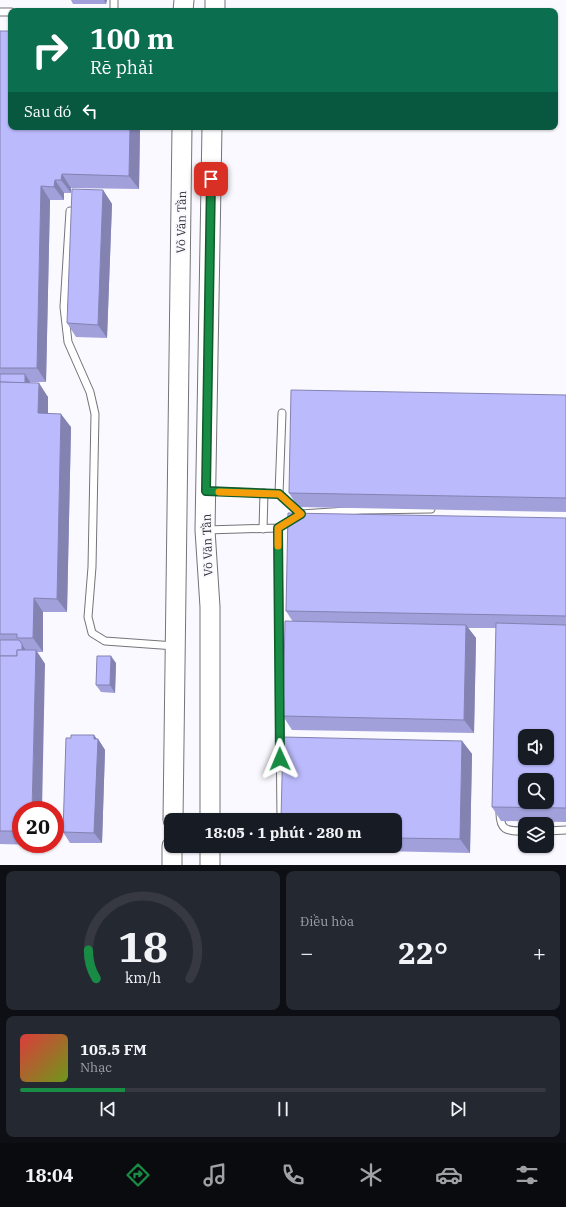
<!DOCTYPE html>
<html lang="vi">
<meta charset="utf-8">
<style>
body{margin:0;font-family:"IBM Plex Serif",serif;background:#242831;color:#f1f3f6;height:100vh;display:flex;flex-direction:column;font-size:15px;white-space:nowrap}
*{box-sizing:border-box;margin:0}
p{font-size:13px;color:#9ea1a6}
.icon{flex:none;width:22px;height:22px;fill:none;stroke:currentColor;stroke-width:2;stroke-linecap:round;stroke-linejoin:round}
.map{position:relative;height:865px;overflow:hidden}
.side{display:flex;flex-direction:column;gap:6px;padding:6px;background:#0d0f14;flex:1}
.side>*{flex:none}
.hud{position:absolute;left:8px;top:8px;width:550px;height:122px;border-radius:8px;box-shadow:0 1px 3px #0004;background:#0b6e4f;color:#fff;overflow:hidden}
.fabs{position:absolute;left:518px;top:729px;display:grid;gap:8px}
.fabs a{display:grid;place-items:center;width:36px;height:36px;border-radius:8px;background:#171b24;box-shadow:0 1px 3px #0004;font-size:20px}
.speed{position:absolute;left:12px;top:801px;display:flex;gap:8px;font-size:20px;font-weight:700;text-align:center}
.speed>*{display:grid;place-content:center;width:52px;height:52px;border-radius:50%;background:#171b24;box-shadow:0 1px 3px #0004;line-height:1}
.speed .limit{border:6px solid #d22;background:#fff;color:#111}
.pin{position:absolute;display:grid;place-items:center;width:34px;height:34px;color:#fff;margin:-17px;border-radius:8px;box-shadow:0 2px 6px #0006}
.me{position:absolute;width:44px;margin:-22px;rotate:359deg;stroke-linejoin:round;filter:drop-shadow(0 0 3px #0008)}
.turn{display:flex;align-items:center;gap:14px;height:84px;padding:0 16px;font-size:18px}
.turn .icon{width:52px;height:52px;stroke-width:2.5}
.turn b{display:block;font-size:28px;line-height:34px}
.then{display:flex;align-items:center;height:38px;padding:0 16px;background:#0003;gap:8px;font-size:15px}
.big{font-size:30px;font-weight:700;line-height:1.1}
.side .widget{flex:1;display:flex;flex-direction:column;justify-content:center;gap:6px;min-width:0;padding:0 14px;border-radius:8px;background:#242831}
.side .dial{align-items:center;gap:0}
.dial svg{height:104px;overflow:visible;fill:none;stroke:#363941;stroke-width:7;stroke-linecap:round;text-anchor:middle}
.dial text{fill:#f1f3f6;stroke:none}
.song{display:flex;align-items:center;gap:12px}
.cover{width:48px;height:48px;border-radius:6px;background:linear-gradient(135deg,hsl(0 70% 55%),hsl(80 70% 35%))}
.played{height:4px;border-radius:2px;background:linear-gradient(90deg,#188b44 20%,#363941 20%)}
.keys{display:flex;justify-content:space-around;direction:ltr}
.heat{display:flex;justify-content:space-between;align-items:center;font-size:22px;direction:ltr}
.side .tiles{flex:1;display:grid;gap:6px;grid-template-columns:1fr 1fr}
.widget:last-child{grid-column:span 2}
.trip{position:absolute;left:164px;top:813px;width:238px;height:40px;border-radius:8px;background:#171b24;box-shadow:0 1px 3px #0004;font-weight:700;line-height:40px;text-align:center}
.tab-bar{display:flex;height:64px;justify-content:space-around;align-items:center;background:#090b0e;color:#9ea1a6}
.tab-bar .icon{width:28px;height:28px}
.tab-bar .selected{color:#188b44}
.tab-bar b{font-size:18px;color:#f1f3f6}
.map>svg:first-child{display:block}
</style>
<div class="map">
<svg width="566" height="865" viewBox="0 0 566 865">
<rect width="100%" height="100%" fill="#f9f9ff"/>
<g fill="none" stroke-linecap="round" stroke-linejoin="round">
<defs>
<g id="service">
<polyline points="114,0 114,11"/>
<polyline points="0,12 11,12"/>
<polyline points="70,211 64,307 68,342 90,392 95,414 92,567 88,617 92,633 105,641 175,646"/>
<polyline points="207,491 279,494 301,514"/>
<polyline points="279,494 282,413"/>
<polyline points="278,528 281,820"/>
<polyline points="263,529 264,493"/>
<polyline points="206,530 278,528 301,514 362,510 431,509"/>
<path d="M500,809C499,831 506,831 525,831"/>
<polyline points="547,831 566,830"/>
</g>
<g id="tertiary">
<polyline points="183,11 184,0"/>
<polyline points="215,11 215,0"/>
<polyline points="173,820 182,127"/>
<polyline points="210,820 210,607 205,530 212,127"/>
<polyline points="172,865 172,846"/>
<polyline points="210,865 210,846"/>
</g>
</defs>
<use href="#service" stroke="#747479" stroke-width="9"/>
<use href="#tertiary" stroke="#747479" stroke-width="21"/>
<use href="#service" stroke="#fff" stroke-width="7"/>
<use href="#tertiary" stroke="#fff" stroke-width="19"/>
</g>
<g fill="#a1a0da">
<polygon points="71,0 107,0 106,4 73,4"/>
<polygon points="0,31 11,127 140,127 139,189 71,188 71,193 64,193 64,200 50,200 46,382 30,382 30,383 48,397 48,413 71,427 67,612 43,612 43,652 37,652 45,664 21,810 21,844 35,844 35,845 0,844"/>
<polygon points="103,190 112,204 107,338 76,337 67,323"/>
<polygon points="566,395 566,512 298,507 289,493"/>
<polygon points="566,518 566,822 501,821 492,807 496,628 468,628 476,638 474,733 292,730 283,716 293,622 286,611"/>
<polygon points="116,663 115,693 101,692 96,685"/>
<polygon points="94,735 97,739 98,739 105,750 102,843 70,843 63,832 71,738"/>
<polygon points="462,741 472,754 470,853 290,849 288,846 395,846 395,820"/>
</g>
<g fill="#8382b1">
<polygon points="104,0 107,0 106,4"/>
<polygon points="130,127 140,127 139,189 129,176"/>
<polygon points="62,174 71,188 71,193 61,180"/>
<polygon points="55,180 64,193 64,200 54,187"/>
<polygon points="41,186 50,200 46,382 37,368"/>
<polygon points="103,190 112,204 107,338 98,325"/>
<polygon points="25,374 30,382 30,397 25,389"/>
<polygon points="39,383 48,397 48,427 38,413"/>
<polygon points="61,414 71,427 67,612 57,599"/>
<polygon points="34,598 43,612 43,652 33,638"/>
<polygon points="466,625 476,638 474,733 464,720"/>
<polygon points="22,644 27,652 21,663"/>
<polygon points="36,650 45,664 42,810 32,810"/>
<polygon points="111,656 116,663 115,693 110,685"/>
<polygon points="94,735 98,741 98,739 105,750 102,843 94,833"/>
<polygon points="462,741 472,754 470,853 460,839"/>
</g>
<g fill="#bbbafd" stroke="#8382b1" fill-rule="evenodd">
<polygon points="0,31 11,31 11,127 130,127 129,176 62,174 61,180 55,180 54,187 41,186 37,368 0,368"/>
<polygon points="72,189 103,190 98,325 67,323"/>
<polygon points="0,374 25,374 25,383 0,382"/>
<polygon points="0,382 39,383 38,413 61,414 57,599 34,598 33,638 17,638 17,634 0,634"/>
<polygon points="291,390 566,395 566,498 289,493"/>
<polygon points="288,513 566,518 566,616 286,611"/>
<polygon points="285,621 466,625 464,720 283,716"/>
<path d="M496,623L566,625V808L492,807ZM525,736H547V758H525ZM525,780H547V802H525Z"/>
<polygon points="0,640 19,640 22,644 22,650 17,650 17,656 0,656"/>
<polygon points="17,650 36,650 32,810 21,810 21,831 0,831 0,656 17,656"/>
<polygon points="97,656 111,656 110,685 96,685"/>
<polygon points="71,735 94,735 94,739 98,739 94,833 63,832 66,738 71,738"/>
<polygon points="283,737 462,741 460,839 395,838 395,820 281,820"/>
</g>
<g fill="none" stroke-linecap="round" stroke-linejoin="round">
<defs>
<polyline id="route" points="211,179 206,491 279,494 301,514 278,528 280,759"/>
</defs>
<use href="#route" stroke="#105a2c" stroke-width="10"/>
<use href="#route" stroke="#188b44" stroke-width="7"/>
<polyline stroke="#f59e0b" stroke-width="7" points="219,492 279,494 301,514 278,528 278,546"/>
</g>
<g text-anchor="middle" dominant-baseline="central" stroke-width="4" stroke-linejoin="round" paint-order="stroke">
<g font-size="12" fill="#343437" stroke="#f9f9ff">
<text transform="translate(181 222) rotate(-89)">Võ Văn Tần</text>
<text transform="translate(207 545) rotate(-92)">Võ Văn Tần</text>
</g>
</g>
</svg>
<div class="fabs">
<a><svg class="icon" aria-label="sound" viewBox="0 0 24 24"><path d="M4 9h4l5-4v14l-5-4H4zM17 9q2 3 0 6"/></svg></a>
<a><svg class="icon" aria-label="search" viewBox="0 0 24 24"><circle cx="10" cy="10" r="6"/><path d="M15 15l6 6"/></svg></a>
<a><svg class="icon" aria-label="layers" viewBox="0 0 24 24"><path d="M12 4l9 5-9 5-9-5zM3 14l9 5 9-5"/></svg></a>
</div>
<div class="speed"><div class="limit">20</div></div>
<div class="pin" style="left:211px;top:179px;background:#d93025"><svg class="icon" aria-label="arrive" viewBox="0 0 24 24"><path d="M6 21V4h12l-3 4 3 4H6"/></svg></div>
<svg class="me" style="left:280px;top:759px" viewBox="-20 -20 40 40"><path d="M0-17L14 15 0 8-14 15z" fill="#188b44" stroke="#fff" stroke-width="4"/></svg>
<div class="trip">18:05 · 1 phút · 280 m</div>
<div class="hud">
<div class="turn"><svg class="icon" aria-label="right" viewBox="0 0 24 24"><path d="M7 20v-9h11M14 6l5 5-5 5"/></svg><div><b>100 m</b>Rẽ phải</div></div>
<div class="then">Sau đó<svg class="icon" aria-label="left" viewBox="0 0 24 24"><path d="M17 20v-9H6M10 6l-5 5 5 5"/></svg></div>
</div>
</div>
<section class="side">
<div class="tiles">
<div class="widget dial"><svg viewBox="0 0 100 80">
<path d="M14 69A42 42 0 1 1 86 69"/>
<path d="M14 69A42 42 0 0 1 8 47" stroke="#188b44"/>
<text x="50" y="56" font-size="32" font-weight="700">18</text>
<text x="50" y="72" font-size="11">km/h</text>
</svg></div>
<div class="widget"><p>Điều hòa</p>
<div class="heat"><a>−</a><b class="big">22°</b><a>+</a></div>
</div>
<div class="widget">
<div class="song"><i class="cover"></i><div><b>105.5 FM</b><p>Nhạc</p></div></div>
<div class="played"></div>
<div class="keys"><svg class="icon" aria-label="previous" viewBox="0 0 24 24"><path d="M18 5L8 12l10 7zM5 5v14"/></svg><svg class="icon" aria-label="pause" viewBox="0 0 24 24"><path d="M8 5v14M16 5v14"/></svg><svg class="icon" aria-label="next" viewBox="0 0 24 24"><path d="M6 5l10 7-10 7zM19 5v14"/></svg></div>
</div>
</div>
</section>
<nav class="tab-bar">
<b>18:04</b>
<svg class="icon selected" aria-label="directions" viewBox="0 0 24 24"><path d="M12 3l9 9-9 9-9-9zM9 14v-3h6M13 9l2 2-2 2"/></svg>
<svg class="icon" aria-label="music" viewBox="0 0 24 24"><path d="M9 18V5l10-2v13"/><circle cx="6" cy="18" r="3"/><circle cx="16" cy="16" r="3"/></svg>
<svg class="icon" aria-label="phone" viewBox="0 0 24 24"><path d="M5 4h4l2 5-3 2q2 4 5 5l2-3 5 2v4C11 20 4 13 5 4z"/></svg>
<svg class="icon" aria-label="climate" viewBox="0 0 24 24"><path d="M12 3v18M4 7l16 10M4 17L20 7"/></svg>
<svg class="icon" aria-label="car" viewBox="0 0 24 24"><path d="M5 17H2v-5l4-1 3-4h7l3 4 3 1v5h-3M9 17h6M6 11h13"/><circle cx="7" cy="17" r="2"/><circle cx="17" cy="17" r="2"/></svg>
<svg class="icon" aria-label="filters" viewBox="0 0 24 24"><path d="M4 7h16M4 17h16"/><circle cx="9" cy="7" r="2"/><circle cx="15" cy="17" r="2"/></svg>
</nav>
